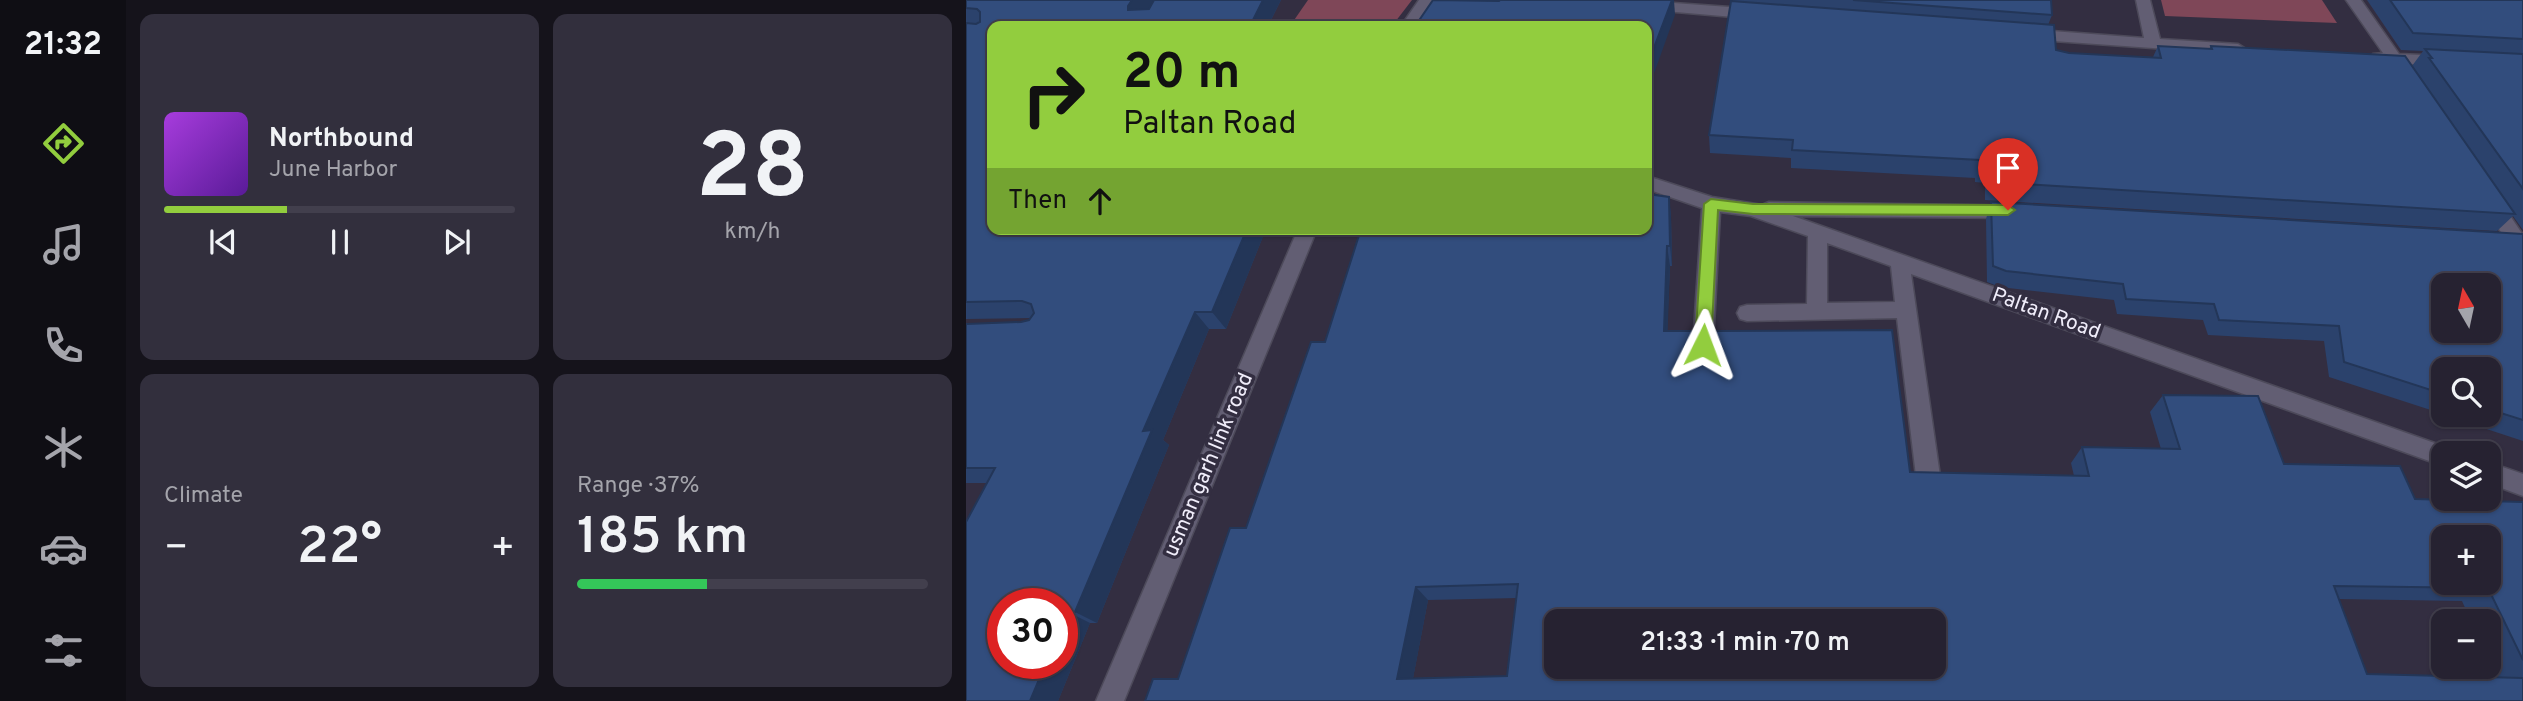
<!DOCTYPE html>
<meta charset="utf-8">
<style>
body{margin:0;font-family:Overpass,sans-serif;background:#322f3d;color:#f1f3f6;height:100vh;display:flex;flex-direction:column;font-size:26px;white-space:nowrap}
*{box-sizing:border-box;margin:0}
p{font-size:23px;color:#a4a4ab}
.icon{flex:none;width:38px;height:38px;fill:none;stroke:currentColor;stroke-width:2;stroke-linecap:round;stroke-linejoin:round}
.map{position:relative;flex:1;overflow:hidden}
.details{display:flex;flex-direction:column;gap:14px;padding:14px;background:#15131b;width:840px}
.details>*{flex:none}
.guide{position:absolute;left:21px;top:21px;width:665px;height:214px;border-radius:14px;box-shadow:0 2px 5px #0004,0 0 0 2px #423f4d;background:#92cd3e;color:#111;overflow:hidden}
.needle{width:46px;rotate:351deg}
.fabs{position:absolute;left:1465px;top:273px;display:grid;gap:14px}
.fabs a{display:grid;place-items:center;width:70px;height:70px;border-radius:14px;background:#262231;box-shadow:0 2px 5px #0004,0 0 0 2px #423f4d;font-size:35px}
.speed{position:absolute;left:21px;top:588px;display:flex;gap:14px;font-size:35px;font-weight:700;text-align:center}
.speed>*{display:grid;place-content:center;width:91px;height:91px;border-radius:50%;background:#262231;box-shadow:0 2px 5px #0004,0 0 0 2px #423f4d;line-height:1}
.speed .limit{border:10px solid #d22;background:#fff;color:#111}
.pin{position:absolute;display:grid;place-items:center;width:60px;height:60px;color:#fff;margin:-72px -30px;border-radius:50% 50% 50% 0;rotate:-45deg;box-shadow:0 0 7px #0007}
.pin .icon{rotate:45deg}
.me{position:absolute;width:77px;margin:-38px;rotate:3deg;stroke-linejoin:round;filter:drop-shadow(0 0 5px #0008)}
.turn{display:flex;align-items:center;gap:24px;height:147px;padding:0 21px;font-size:32px}
.turn .icon{width:91px;height:91px;stroke-width:2.5}
.turn b{display:block;font-size:49px;line-height:60px}
.then{display:flex;align-items:center;height:66px;padding:0 21px;background:#0003;gap:14px;font-size:26px}
.big{font-size:52px;font-weight:600;line-height:1.1}
.details .widget{flex:1;display:flex;flex-direction:column;justify-content:center;gap:10px;min-width:0;padding:0 24px;border-radius:14px;background:#322f3d}
.details .dial{align-items:center;gap:0}
.dial b{font-size:91px;line-height:1}
.song{display:flex;align-items:center;gap:21px}
.cover{width:84px;height:84px;border-radius:10px;background:linear-gradient(135deg,hsl(280 70% 55%),hsl(270 70% 35%))}
.played{height:7px;border-radius:4px;background:linear-gradient(90deg,#92cd3e 35%,#423f4d 35%)}
.keys{display:flex;justify-content:space-around;direction:ltr}
.heat{display:flex;justify-content:space-between;align-items:center;font-size:38px;direction:ltr}
.charge{height:10px;border-radius:5px;background:linear-gradient(90deg,#34c759 37%,#423f4d 0)}
.details .tiles{flex:1;display:grid;gap:14px;grid-template-columns:repeat(2,1fr)}
.trip{position:absolute;left:578px;top:609px;width:402px;height:70px;border-radius:14px;background:#262231;box-shadow:0 2px 5px #0004,0 0 0 2px #423f4d;font-weight:600;line-height:70px;text-align:center}
main{display:flex;flex:1;min-height:0}
.tab-bar{display:flex;flex-direction:column;width:126px;justify-content:space-around;align-items:center;background:#0f0e14;color:#a4a4ab}
.tab-bar .icon{width:49px;height:49px}
.tab-bar .selected{color:#92cd3e}
.tab-bar b{font-size:32px;color:#f1f3f6}
.map>svg:first-child{display:block}
</style>
<main>
<nav class="tab-bar">
<b>21:32</b>
<svg class="icon selected" aria-label="directions" viewBox="0 0 24 24"><path d="M12 3l9 9-9 9-9-9zM9 14v-3h6M13 9l2 2-2 2"/></svg>
<svg class="icon" aria-label="music" viewBox="0 0 24 24"><path d="M9 18V5l10-2v13"/><circle cx="6" cy="18" r="3"/><circle cx="16" cy="16" r="3"/></svg>
<svg class="icon" aria-label="phone" viewBox="0 0 24 24"><path d="M5 4h4l2 5-3 2q2 4 5 5l2-3 5 2v4C11 20 4 13 5 4z"/></svg>
<svg class="icon" aria-label="climate" viewBox="0 0 24 24"><path d="M12 3v18M4 7l16 10M4 17L20 7"/></svg>
<svg class="icon" aria-label="car" viewBox="0 0 24 24"><path d="M5 17H2v-5l4-1 3-4h7l3 4 3 1v5h-3M9 17h6M6 11h13"/><circle cx="7" cy="17" r="2"/><circle cx="17" cy="17" r="2"/></svg>
<svg class="icon" aria-label="filters" viewBox="0 0 24 24"><path d="M4 7h16M4 17h16"/><circle cx="9" cy="7" r="2"/><circle cx="15" cy="17" r="2"/></svg>
</nav>
<section class="details">
<div class="tiles">
<div class="widget">
<div class="song"><i class="cover"></i><div><b>Northbound</b><p>June Harbor</p></div></div>
<div class="played"></div>
<div class="keys"><svg class="icon" aria-label="previous" viewBox="0 0 24 24"><path d="M18 5L8 12l10 7zM5 5v14"/></svg><svg class="icon" aria-label="pause" viewBox="0 0 24 24"><path d="M8 5v14M16 5v14"/></svg><svg class="icon" aria-label="next" viewBox="0 0 24 24"><path d="M6 5l10 7-10 7zM19 5v14"/></svg></div>
</div>
<div class="widget dial"><b>28</b><p>km/h</p></div>
<div class="widget"><p>Climate</p>
<div class="heat"><a>−</a><b class="big">22°</b><a>+</a></div>
</div>
<div class="widget"><p>Range · 37%</p><b class="big">185 km</b><div class="charge"></div></div>
</div>
</section>
<div class="map">
<svg width="1557" height="701" viewBox="0 0 1557 701">
<rect width="100%" height="100%" fill="#332e41"/>
<g fill="#7f4758">
<polygon points="342,0 446,0 426,26 324,26"/>
<polygon points="1195,0 1356,0 1371,23 1199,16"/>
</g>
<g fill="none" stroke-linecap="round" stroke-linejoin="round">
<defs>
<g id="minor">
<polygon points="453,0 467,0 451,26 435,26"/>
<polygon points="1170,0 1184,0 1194,39 1272,44 1280,49 1272,54 1060,39 1052,34 1060,29 1178,38"/>
<polygon points="1380,0 1395,0 1433,54 1479,56 1487,61 1479,66 1441,64 1439,69 1433,70 1424,63 1407,62 1405,58 1407,54 1417,53"/>
<polygon points="680,1 791,9 799,14 791,19 675,9 672,6 675,3"/>
<path d="M681,176L746,197L796,205L803,202L1058,206L1060,211L1058,216L1051,218L827,216L1477,446L1485,449L1487,453H1477V466L945,274L974,476L970,483L962,486L954,483L950,476L931,318L781,321L774,319L771,313L774,307L781,305L841,304L842,236L785,216L754,212L747,345L744,351L737,354L730,351L727,345L736,208L681,189ZM861,243L925,266L929,302L861,303Z"/>
<polygon points="1523,193 1530,195 1557,235 1557,257 1550,255 1514,200 1516,195"/>
<polygon points="332,229 351,229 158,701 130,701"/>
<polygon points="1522,462 1557,474 1557,496 1522,483"/>
</g>
</defs>
<use href="#minor" stroke="#4d4a5a" stroke-width="3"/>
<use href="#minor" fill="#625e73" fill-rule="evenodd"/>
</g>
<g fill="#2b426c" fill-rule="evenodd">
<polygon points="0,0 315,0 302,26 26,26 300,229 260,329 243,329 197,440 203,445 131,623 124,623 92,701 0,701 21,483 0,483 0,324 55,322 63,320 65,318 0,319"/>
<polygon points="767,0 1085,0 1086,15 1082,25 1090,50 1103,53 1187,57 1192,46 1243,49 1245,46 1446,66 1457,51 1435,50 1401,0 1557,0 1557,230 1547,216 1531,231 1019,200 1019,183 1009,182 1009,178 825,168 825,158 744,153 743,135"/>
<path d="M703,197L705,217L706,266H704L701,331L727,335L944,472L1108,476L1105,463L1116,447L1195,449L1184,412L1197,395L1318,464L1449,499L1557,502V701L212,679L280,528L359,342L394,233L392,229H681ZM551,598L541,676L447,678L462,600ZM1373,599L1496,601L1505,621H1522V659L1531,677L1401,674Z"/>
<polygon points="1025,202 1557,234 1557,441 1478,415 1522,415 1522,369 1477,369 1477,414 1363,377 1358,341 1242,335 1237,320 1151,314 1148,300 1034,287 1021,282 1020,219"/>
</g>
<g fill="#233658">
<polygon points="166,0 191,0 174,24 162,10 162,6"/>
<polygon points="297,0 315,0 302,26 284,26"/>
<polygon points="706,0 708,0 709,15 681,93 681,66"/>
<polygon points="703,197 705,217 706,266 704,246"/>
<polygon points="281,229 300,229 260,329 246,312"/>
<polygon points="701,246 704,266 701,349 698,331"/>
<polygon points="229,312 243,329 197,440 203,445 131,623 109,612 177,431"/>
<polygon points="450,587 462,600 445,689 431,679"/>
<polygon points="102,612 124,623 92,701 64,701 80,663 96,663 96,626"/>
</g>
<g fill="#324d7d" stroke="#233658" stroke-width="2" fill-rule="evenodd">
<polygon points="0,0 166,0 162,6 162,10 183,9 188,0 297,0 284,26 26,26 26,229 281,229 246,312 229,312 177,431 186,430 109,612 102,612 96,626 96,604 37,604 37,663 80,663 64,701 0,701 0,522 29,468 0,468 0,324 55,322 63,320 68,313 65,304 56,301 0,302 0,23 10,24 14,22 14,12 11,9 0,8"/>
<polygon points="467,0 533,1 534,0 706,0 681,66 681,26 451,26 452,22"/>
<polygon points="887,0 1085,0 1086,15"/>
<polygon points="1424,0 1557,0 1557,39 1447,33"/>
<polygon points="765,1 1088,25 1090,50 1103,53 1195,58 1192,46 1246,49 1245,46 1439,56 1549,214 1025,182 1025,165 1014,164 1014,160 826,150 827,140 743,135"/>
<polygon points="1459,49 1557,54 1557,189 1463,58 1466,58"/>
<path d="M681,194L703,197L704,246H701L698,331H725L727,335L737,338L747,331L926,330L944,472L1123,476L1116,447L1214,449L1197,395L1292,396L1318,464L1434,466L1449,499L1557,502V660L1522,588L1368,586L1401,674L1557,678V701H179L187,679H212L264,528H280L345,342H359L395,229H681ZM1477,537H1522V583H1477ZM552,584L541,676L431,679L450,587ZM590,621H968V667H590Z"/>
<path d="M1025,202L1557,234V420L1522,409V369H1477V394L1378,362L1373,326L1253,320L1248,304L1160,299L1157,284L1040,271L1027,266ZM1477,285H1522V331H1477Z"/>
</g>
<polygon fill="#92cd3e" stroke="#5f8528" stroke-width="2" points="745,199 787,204 1042,205 1049,210 1042,215 787,214 752,210 745,345 737,351 729,345 738,204"/>
<g text-anchor="middle" dominant-baseline="central" stroke-width="7" stroke-linejoin="round" paint-order="stroke">
<g font-size="21" fill="#f0edfa" stroke="#332e41">
<text transform="translate(1080 314) rotate(20)">Paltan Road</text>
<text transform="translate(243 465) rotate(-67)">usman garh link road</text>
</g>
</g>
</svg>
<div class="fabs">
<a><svg class="needle" viewBox="-14 -14 28 28"><path d="M0-13l5 13h-10z" fill="#e53935"/><path d="M0 13l5-13h-10z" fill="#a4a4ab"/></svg></a>
<a><svg class="icon" aria-label="search" viewBox="0 0 24 24"><circle cx="10" cy="10" r="6"/><path d="M15 15l6 6"/></svg></a>
<a><svg class="icon" aria-label="layers" viewBox="0 0 24 24"><path d="M12 4l9 5-9 5-9-5zM3 14l9 5 9-5"/></svg></a>
<a>+</a>
<a>−</a>
</div>
<div class="speed"><div class="limit">30</div></div>
<div class="pin" style="left:1042px;top:210px;background:#d93025"><svg class="icon" aria-label="arrive" viewBox="0 0 24 24"><path d="M6 21V4h12l-3 4 3 4H6"/></svg></div>
<svg class="me" style="left:737px;top:345px" viewBox="-20 -20 40 40"><path d="M0-17L14 15 0 8-14 15z" fill="#92cd3e" stroke="#fff" stroke-width="4"/></svg>
<div class="trip">21:33 · 1 min · 70 m</div>
<div class="guide">
<div class="turn"><svg class="icon" aria-label="right" viewBox="0 0 24 24"><path d="M7 20v-9h11M14 6l5 5-5 5"/></svg><div><b>20 m</b>Paltan Road</div></div>
<div class="then">Then<svg class="icon" aria-label="ahead" viewBox="0 0 24 24"><path d="M12 20V5M6 11l6-6 6 6"/></svg></div>
</div>
</div>
</main>
